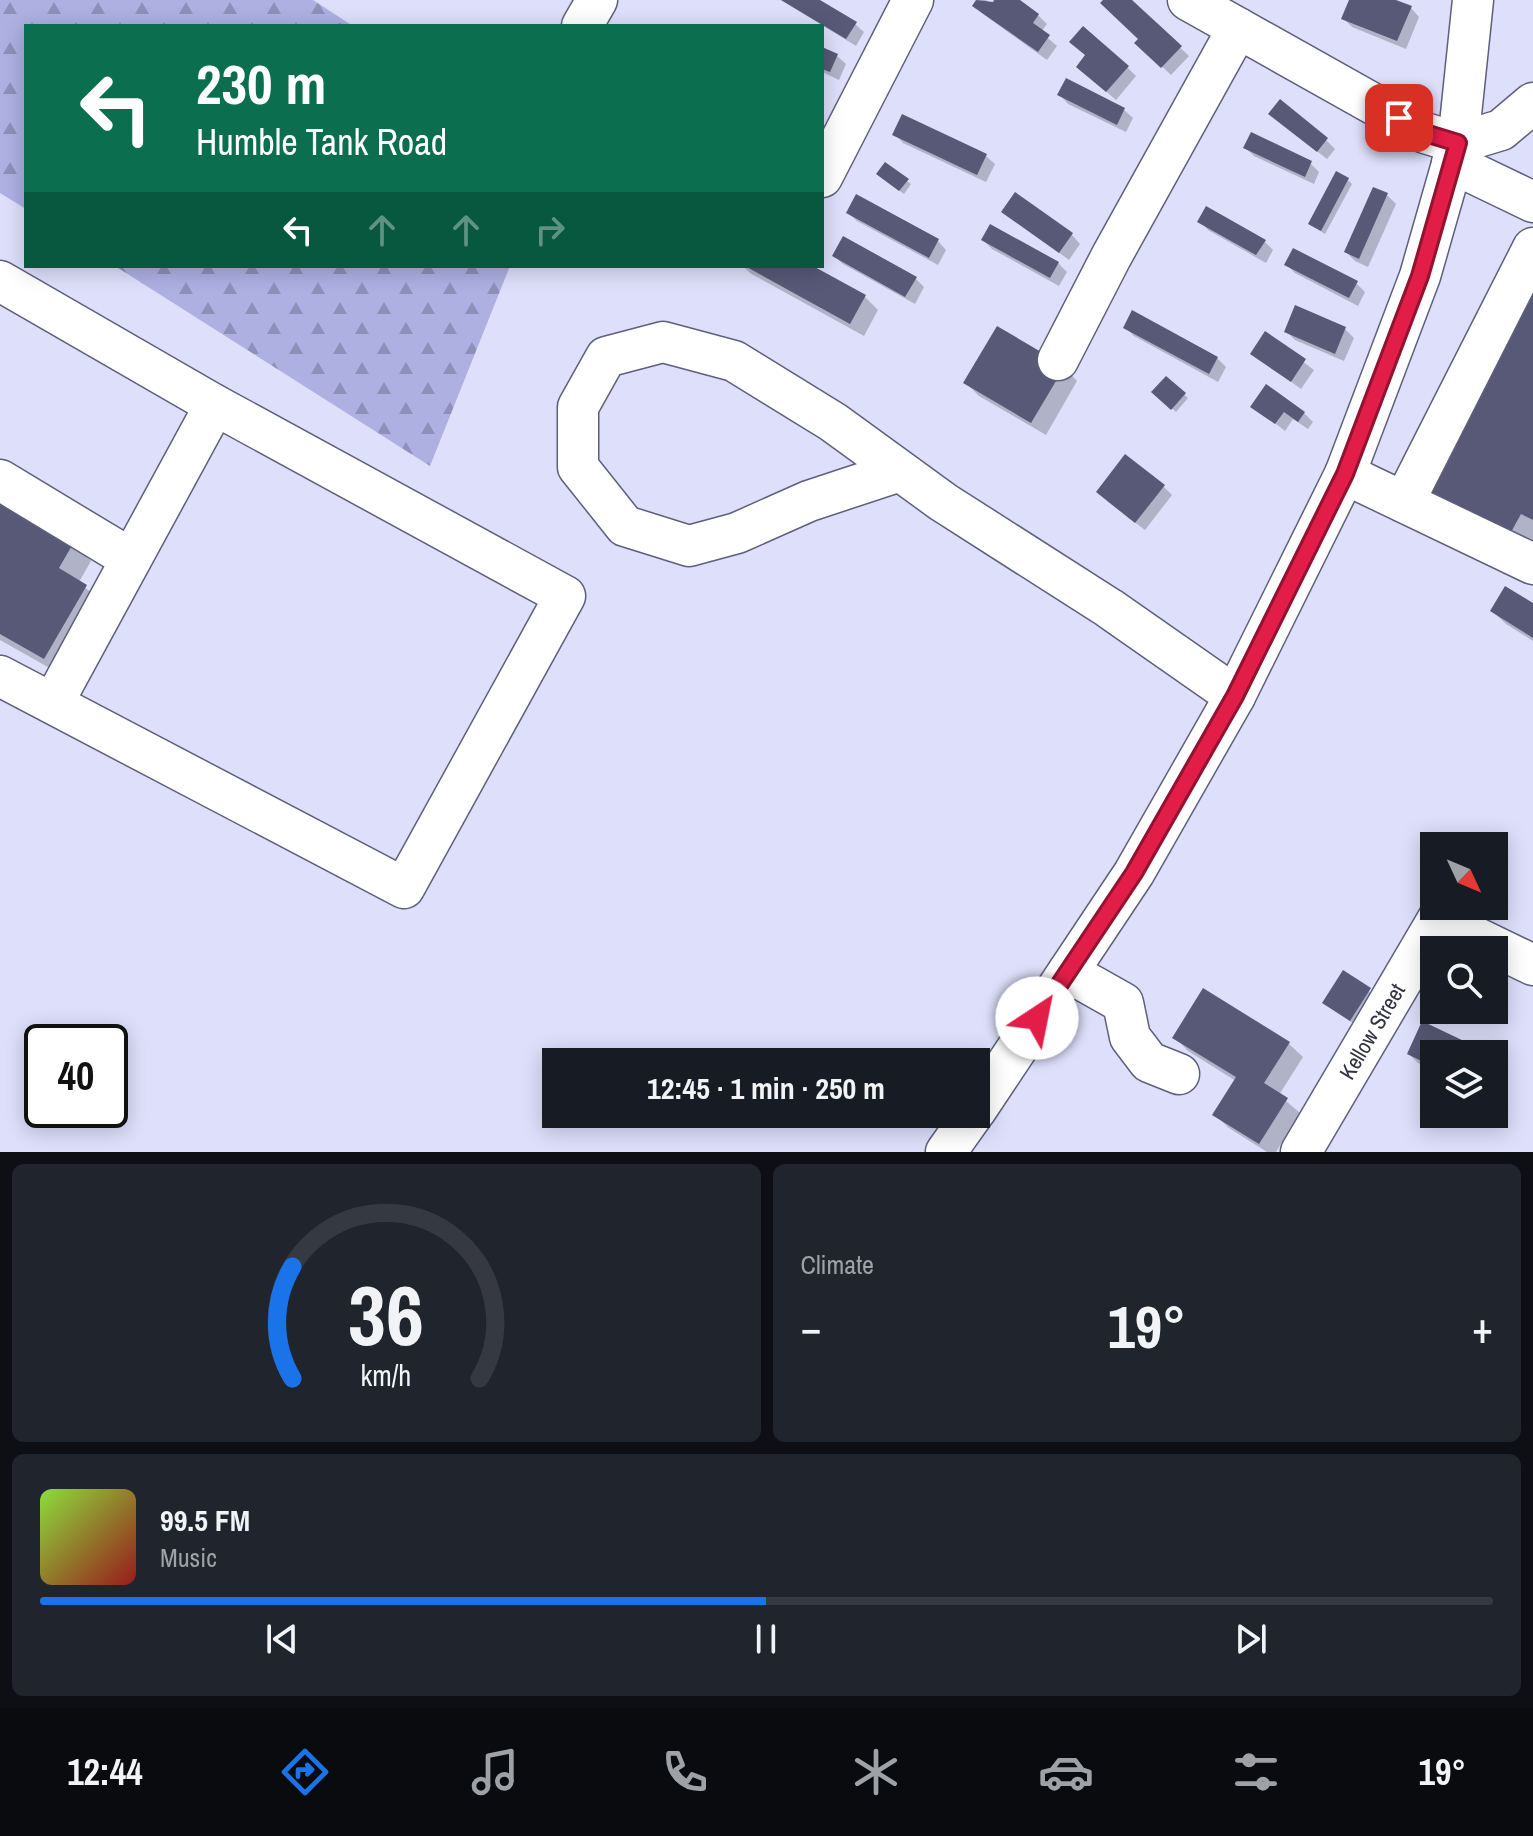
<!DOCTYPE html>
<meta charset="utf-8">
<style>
body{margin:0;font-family:"Archivo Narrow",sans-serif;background:#20242c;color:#f1f3f6;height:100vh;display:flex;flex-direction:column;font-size:30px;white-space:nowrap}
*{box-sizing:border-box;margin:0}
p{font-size:26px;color:#9ea1a6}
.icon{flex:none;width:44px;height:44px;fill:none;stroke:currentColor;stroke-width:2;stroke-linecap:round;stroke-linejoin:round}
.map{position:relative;height:1152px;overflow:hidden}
.details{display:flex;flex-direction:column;gap:12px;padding:12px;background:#0d0f14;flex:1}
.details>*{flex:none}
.top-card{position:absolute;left:24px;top:24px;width:800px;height:244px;border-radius:0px;box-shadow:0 4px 20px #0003;background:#0b6e4f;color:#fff;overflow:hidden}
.needle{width:52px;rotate:134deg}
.controls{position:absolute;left:1420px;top:832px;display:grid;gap:16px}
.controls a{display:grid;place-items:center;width:88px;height:88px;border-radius:0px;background:#171b24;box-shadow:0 4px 20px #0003;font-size:40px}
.speed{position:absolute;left:24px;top:1024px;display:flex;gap:16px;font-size:40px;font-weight:700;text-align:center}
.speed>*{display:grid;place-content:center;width:104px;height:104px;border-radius:50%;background:#171b24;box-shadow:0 4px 20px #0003;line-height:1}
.speed .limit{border:4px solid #111;border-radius:12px;background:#fff;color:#111}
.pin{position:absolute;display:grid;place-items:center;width:68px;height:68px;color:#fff;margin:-34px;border-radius:16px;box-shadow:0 4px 12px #0006}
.me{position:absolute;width:88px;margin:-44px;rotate:34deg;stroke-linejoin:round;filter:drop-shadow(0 0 6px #0008)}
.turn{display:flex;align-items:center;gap:28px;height:168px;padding:0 40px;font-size:36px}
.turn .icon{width:104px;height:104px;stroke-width:2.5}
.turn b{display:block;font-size:56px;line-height:68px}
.lanes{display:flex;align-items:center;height:76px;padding:0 40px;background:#0003;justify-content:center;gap:40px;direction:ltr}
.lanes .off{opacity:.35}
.big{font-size:60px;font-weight:700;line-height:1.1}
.details .card{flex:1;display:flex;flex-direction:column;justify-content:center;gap:12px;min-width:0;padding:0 28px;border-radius:12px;background:#20242c}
.details .dial{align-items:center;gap:0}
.dial svg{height:208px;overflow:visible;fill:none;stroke:#363941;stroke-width:7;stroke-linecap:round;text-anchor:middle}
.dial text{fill:#f1f3f6;stroke:none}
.song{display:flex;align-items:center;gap:24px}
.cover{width:96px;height:96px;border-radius:12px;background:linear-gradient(135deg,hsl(90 70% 55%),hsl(0 70% 35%))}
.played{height:8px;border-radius:4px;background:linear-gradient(90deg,#1a73e8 50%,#363941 50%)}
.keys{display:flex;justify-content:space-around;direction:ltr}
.heat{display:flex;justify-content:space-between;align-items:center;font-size:44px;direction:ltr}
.details .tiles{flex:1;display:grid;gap:12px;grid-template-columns:1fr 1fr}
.card:last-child{grid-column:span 2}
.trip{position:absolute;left:542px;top:1048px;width:448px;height:80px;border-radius:0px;background:#171b24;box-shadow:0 4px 20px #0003;font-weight:700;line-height:80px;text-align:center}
.tabs{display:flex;height:128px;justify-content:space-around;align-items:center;background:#090b0e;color:#9ea1a6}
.tabs .icon{width:56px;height:56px}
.tabs .current{color:#1a73e8}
.tabs b{font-size:36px;color:#f1f3f6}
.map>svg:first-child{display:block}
</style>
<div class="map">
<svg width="1533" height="1152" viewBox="0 0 1533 1152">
<defs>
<pattern id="forest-firs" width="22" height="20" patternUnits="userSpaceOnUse" patternTransform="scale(2)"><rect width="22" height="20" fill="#adb0e1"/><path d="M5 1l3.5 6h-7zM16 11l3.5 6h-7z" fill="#8d90b8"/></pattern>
</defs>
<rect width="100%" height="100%" fill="#dddffb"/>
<g fill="url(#forest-firs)">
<polygon points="0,0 313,0 353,26 26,26 26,209 0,193"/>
<polygon points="115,266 510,266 430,466"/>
</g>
<g fill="#0003">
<polygon points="781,0 816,0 855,24 864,32 856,46"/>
<polygon points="978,0 986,0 993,5 997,0 1016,0 1038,15 1047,24 1041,32 1057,46 1047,60 983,14 974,6"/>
<polygon points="1105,0 1129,0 1189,56 1171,75 1137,43 1141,40"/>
<polygon points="1351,0 1390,0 1411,8 1419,17 1406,49 1352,27 1343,18"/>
<polygon points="822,49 837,56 846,64 839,80 822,72"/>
<polygon points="1127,67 1136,76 1116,100 1087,75"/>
<polygon points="1060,95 1124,110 1133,118 1126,132 1068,104"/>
<polygon points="1280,122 1326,140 1335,149 1327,159"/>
<polygon points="895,134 986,156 995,164 986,182 903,143"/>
<polygon points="1245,147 1310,163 1319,172 1314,184 1254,156"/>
<polygon points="882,178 907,181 911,184 904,194"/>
<polygon points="1348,180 1352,184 1325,234 1314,227 1310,223"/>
<polygon points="1374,189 1387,195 1396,204 1368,267 1355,261 1346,252"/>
<polygon points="1004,212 1072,235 1080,244 1069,260"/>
<polygon points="848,213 938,241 946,250 938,265 857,221"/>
<polygon points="1200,221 1264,241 1273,250 1266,263 1208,230"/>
<polygon points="983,240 1058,263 1067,272 1059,286 992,249"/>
<polygon points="834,256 916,279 924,287 915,304 843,264"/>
<polygon points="1286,264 1356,283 1365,292 1358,306 1295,273"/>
<polygon points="743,266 809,266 865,297 878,310 864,336 750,273"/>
<polygon points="1533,268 1533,542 1524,559 1433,512"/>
<polygon points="1125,327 1217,358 1226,367 1218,382 1134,336"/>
<polygon points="1345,329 1354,338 1344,361 1295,340 1286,331"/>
<polygon points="1266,334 1314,370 1301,389 1252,353"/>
<polygon points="1064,367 1077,381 1046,435 979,396 966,383"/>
<polygon points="1166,378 1188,398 1176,412 1154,392"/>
<polygon points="1253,406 1304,413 1313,422 1308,429 1293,419 1285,431"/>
<polygon points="1164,487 1172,495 1145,530 1107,501"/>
<polygon points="0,500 73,544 91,561 79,582 104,604 62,675 0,640"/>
<polygon points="1533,605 1533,641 1506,624 1492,611"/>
<polygon points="1343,973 1379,999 1360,1028 1324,1003"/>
<polygon points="1175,1037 1289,1044 1303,1057 1279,1095 1300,1113 1276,1152 1267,1152 1229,1128 1215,1115 1236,1081 1188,1051"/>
<polygon points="1464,1044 1473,1054 1434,1054 1434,1070 1418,1063 1409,1054"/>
</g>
<g fill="#575976">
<polygon points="781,0 820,0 857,22 846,39"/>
<polygon points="976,0 993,2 994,0 1020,0 1039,14 1033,23 1050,35 1038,52 972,6"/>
<polygon points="1103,0 1132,0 1182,46 1161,68 1134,43 1138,39 1100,3"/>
<polygon points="1349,0 1396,0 1412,6 1397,41 1341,19"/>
<polygon points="1083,26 1129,66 1106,92 1076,67 1085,55 1069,42"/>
<polygon points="822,47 838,54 830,72 822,69"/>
<polygon points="1066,78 1125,108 1117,125 1057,95"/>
<polygon points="1280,99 1328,138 1317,152 1268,114"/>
<polygon points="902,114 987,154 977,175 892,135"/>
<polygon points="1251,132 1312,161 1305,177 1243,148"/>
<polygon points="885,162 909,179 899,191 876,174"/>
<polygon points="1336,171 1349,178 1321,231 1308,224"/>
<polygon points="1373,187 1388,193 1359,259 1344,252"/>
<polygon points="1015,192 1073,233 1059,253 1001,212"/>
<polygon points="856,194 939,239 929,258 846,213"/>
<polygon points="1206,206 1266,240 1256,255 1197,222"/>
<polygon points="990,224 1059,262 1050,278 981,240"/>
<polygon points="843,236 917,277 905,297 832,256"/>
<polygon points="1293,248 1358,281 1349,298 1284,265"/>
<polygon points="1533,263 1533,520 1521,514 1505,543 1412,495"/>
<polygon points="745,266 813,266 866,295 850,324"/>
<polygon points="1295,305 1346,327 1335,354 1284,332"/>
<polygon points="1132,310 1218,357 1209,374 1123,328"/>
<polygon points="997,326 1065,366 1031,423 963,383"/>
<polygon points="1265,331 1306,359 1291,382 1250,354"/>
<polygon points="1166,376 1186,393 1171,410 1151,392"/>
<polygon points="1266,384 1305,412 1298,422 1284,412 1275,424 1250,407"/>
<polygon points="1125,454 1165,485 1135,523 1096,492"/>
<polygon points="0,499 74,542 59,568 87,585 44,659 0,634"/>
<polygon points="1505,586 1533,603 1533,638 1490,611"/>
<polygon points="1343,970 1371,988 1350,1021 1322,1003"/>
<polygon points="1203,988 1290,1042 1264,1083 1288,1098 1259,1144 1212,1115 1236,1077 1172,1038"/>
<polygon points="1422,1021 1466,1042 1460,1054 1434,1054 1434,1067 1407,1054"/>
</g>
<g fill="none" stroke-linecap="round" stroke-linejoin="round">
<defs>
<g id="minor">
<polyline points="1188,0 1425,133 1458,143 1501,130 1533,103"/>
<polyline points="582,26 597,0"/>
<polyline points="1452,163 1533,202"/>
<polyline points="822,177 913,0"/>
<polyline points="0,281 215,405"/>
<polyline points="1058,360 1111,257 1238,28"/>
<polyline points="900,471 809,501 737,533 689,546 625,526 578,467 578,407 606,357 663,342 734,361 833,422 943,502 1109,608 1235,696"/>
<polyline points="1345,474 1533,564"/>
<polyline points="0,480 131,559"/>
<polyline points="1404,502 1533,248"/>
<polyline points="0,676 404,888 565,596 215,405 53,703"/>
<polyline points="1068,972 1123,1003 1130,1037 1149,1062 1179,1074"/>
<polyline points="976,1110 1134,873 1235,696 1345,474 1420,276 1458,143 1473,0"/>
<polyline points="946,1152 973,1114"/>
<path id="s1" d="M1301,1152L1438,919L1533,965"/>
</g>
</defs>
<use href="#minor" stroke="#5e5f7d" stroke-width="43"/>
<use href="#minor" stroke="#fff" stroke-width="40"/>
</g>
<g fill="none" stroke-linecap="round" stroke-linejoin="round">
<defs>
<polyline id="route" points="1037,1018 1134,873 1235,696 1345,474 1420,276 1458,143 1425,133 1399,118"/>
</defs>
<use href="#route" stroke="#92132f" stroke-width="20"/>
<use href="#route" stroke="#e11d48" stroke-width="14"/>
</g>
<g text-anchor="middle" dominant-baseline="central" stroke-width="8" stroke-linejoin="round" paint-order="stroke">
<g font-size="22" fill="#323341" stroke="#dddffb">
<text stroke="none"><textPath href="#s1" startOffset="140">Kellow Street</textPath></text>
</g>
</g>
</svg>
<div class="controls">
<a><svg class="needle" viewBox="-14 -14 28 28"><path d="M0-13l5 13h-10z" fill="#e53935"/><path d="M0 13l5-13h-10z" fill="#9ea1a6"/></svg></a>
<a><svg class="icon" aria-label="search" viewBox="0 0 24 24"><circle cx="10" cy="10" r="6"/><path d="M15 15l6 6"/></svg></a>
<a><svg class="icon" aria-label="layers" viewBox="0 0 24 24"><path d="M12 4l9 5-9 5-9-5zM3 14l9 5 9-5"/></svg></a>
</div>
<div class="speed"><div class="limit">40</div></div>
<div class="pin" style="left:1399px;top:118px;background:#d93025"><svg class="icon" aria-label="arrive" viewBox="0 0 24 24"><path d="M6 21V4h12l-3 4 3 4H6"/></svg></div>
<svg class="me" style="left:1037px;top:1018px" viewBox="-20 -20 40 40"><circle r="19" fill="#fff"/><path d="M0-13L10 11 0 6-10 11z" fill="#e11d48"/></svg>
<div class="trip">12:45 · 1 min · 250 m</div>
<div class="top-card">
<div class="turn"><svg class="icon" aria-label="left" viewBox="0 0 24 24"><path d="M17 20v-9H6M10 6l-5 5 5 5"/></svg><div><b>230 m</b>Humble Tank Road</div></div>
<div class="lanes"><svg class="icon" aria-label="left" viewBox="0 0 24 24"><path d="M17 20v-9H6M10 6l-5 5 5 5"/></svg><svg class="icon off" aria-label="ahead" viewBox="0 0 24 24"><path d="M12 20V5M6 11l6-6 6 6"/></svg><svg class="icon off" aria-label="ahead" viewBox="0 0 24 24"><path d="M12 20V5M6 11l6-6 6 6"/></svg><svg class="icon off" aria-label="right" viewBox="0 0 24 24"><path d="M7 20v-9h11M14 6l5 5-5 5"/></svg></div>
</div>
</div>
<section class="details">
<div class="tiles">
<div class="card dial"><svg viewBox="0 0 100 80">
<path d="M14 69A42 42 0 1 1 86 69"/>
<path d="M14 69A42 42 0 0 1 14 26" stroke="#1a73e8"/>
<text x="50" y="56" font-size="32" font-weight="700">36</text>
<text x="50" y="72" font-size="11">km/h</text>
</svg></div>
<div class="card"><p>Climate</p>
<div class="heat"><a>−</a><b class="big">19°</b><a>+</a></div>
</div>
<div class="card">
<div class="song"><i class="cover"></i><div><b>99.5 FM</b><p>Music</p></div></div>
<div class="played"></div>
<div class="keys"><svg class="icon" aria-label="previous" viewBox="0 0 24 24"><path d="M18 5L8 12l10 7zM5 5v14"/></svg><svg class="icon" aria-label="pause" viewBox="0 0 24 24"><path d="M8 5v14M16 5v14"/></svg><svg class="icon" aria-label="next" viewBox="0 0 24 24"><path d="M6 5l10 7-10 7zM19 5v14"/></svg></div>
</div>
</div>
</section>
<nav class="tabs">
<b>12:44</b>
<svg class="icon current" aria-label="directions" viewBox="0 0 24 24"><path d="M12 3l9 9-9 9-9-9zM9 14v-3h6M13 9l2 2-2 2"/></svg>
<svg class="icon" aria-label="music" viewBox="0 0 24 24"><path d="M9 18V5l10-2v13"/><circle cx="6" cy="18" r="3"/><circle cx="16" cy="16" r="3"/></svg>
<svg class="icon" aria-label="phone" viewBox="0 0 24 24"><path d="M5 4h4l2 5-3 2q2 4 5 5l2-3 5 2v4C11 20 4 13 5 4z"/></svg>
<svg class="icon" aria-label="climate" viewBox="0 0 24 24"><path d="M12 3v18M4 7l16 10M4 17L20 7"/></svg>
<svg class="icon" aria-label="car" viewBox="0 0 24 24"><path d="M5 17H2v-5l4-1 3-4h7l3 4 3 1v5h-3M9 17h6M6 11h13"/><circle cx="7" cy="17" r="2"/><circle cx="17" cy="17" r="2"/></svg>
<svg class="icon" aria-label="filters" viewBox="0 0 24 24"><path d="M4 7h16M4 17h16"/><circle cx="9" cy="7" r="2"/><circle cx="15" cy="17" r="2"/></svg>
<b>19°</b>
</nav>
